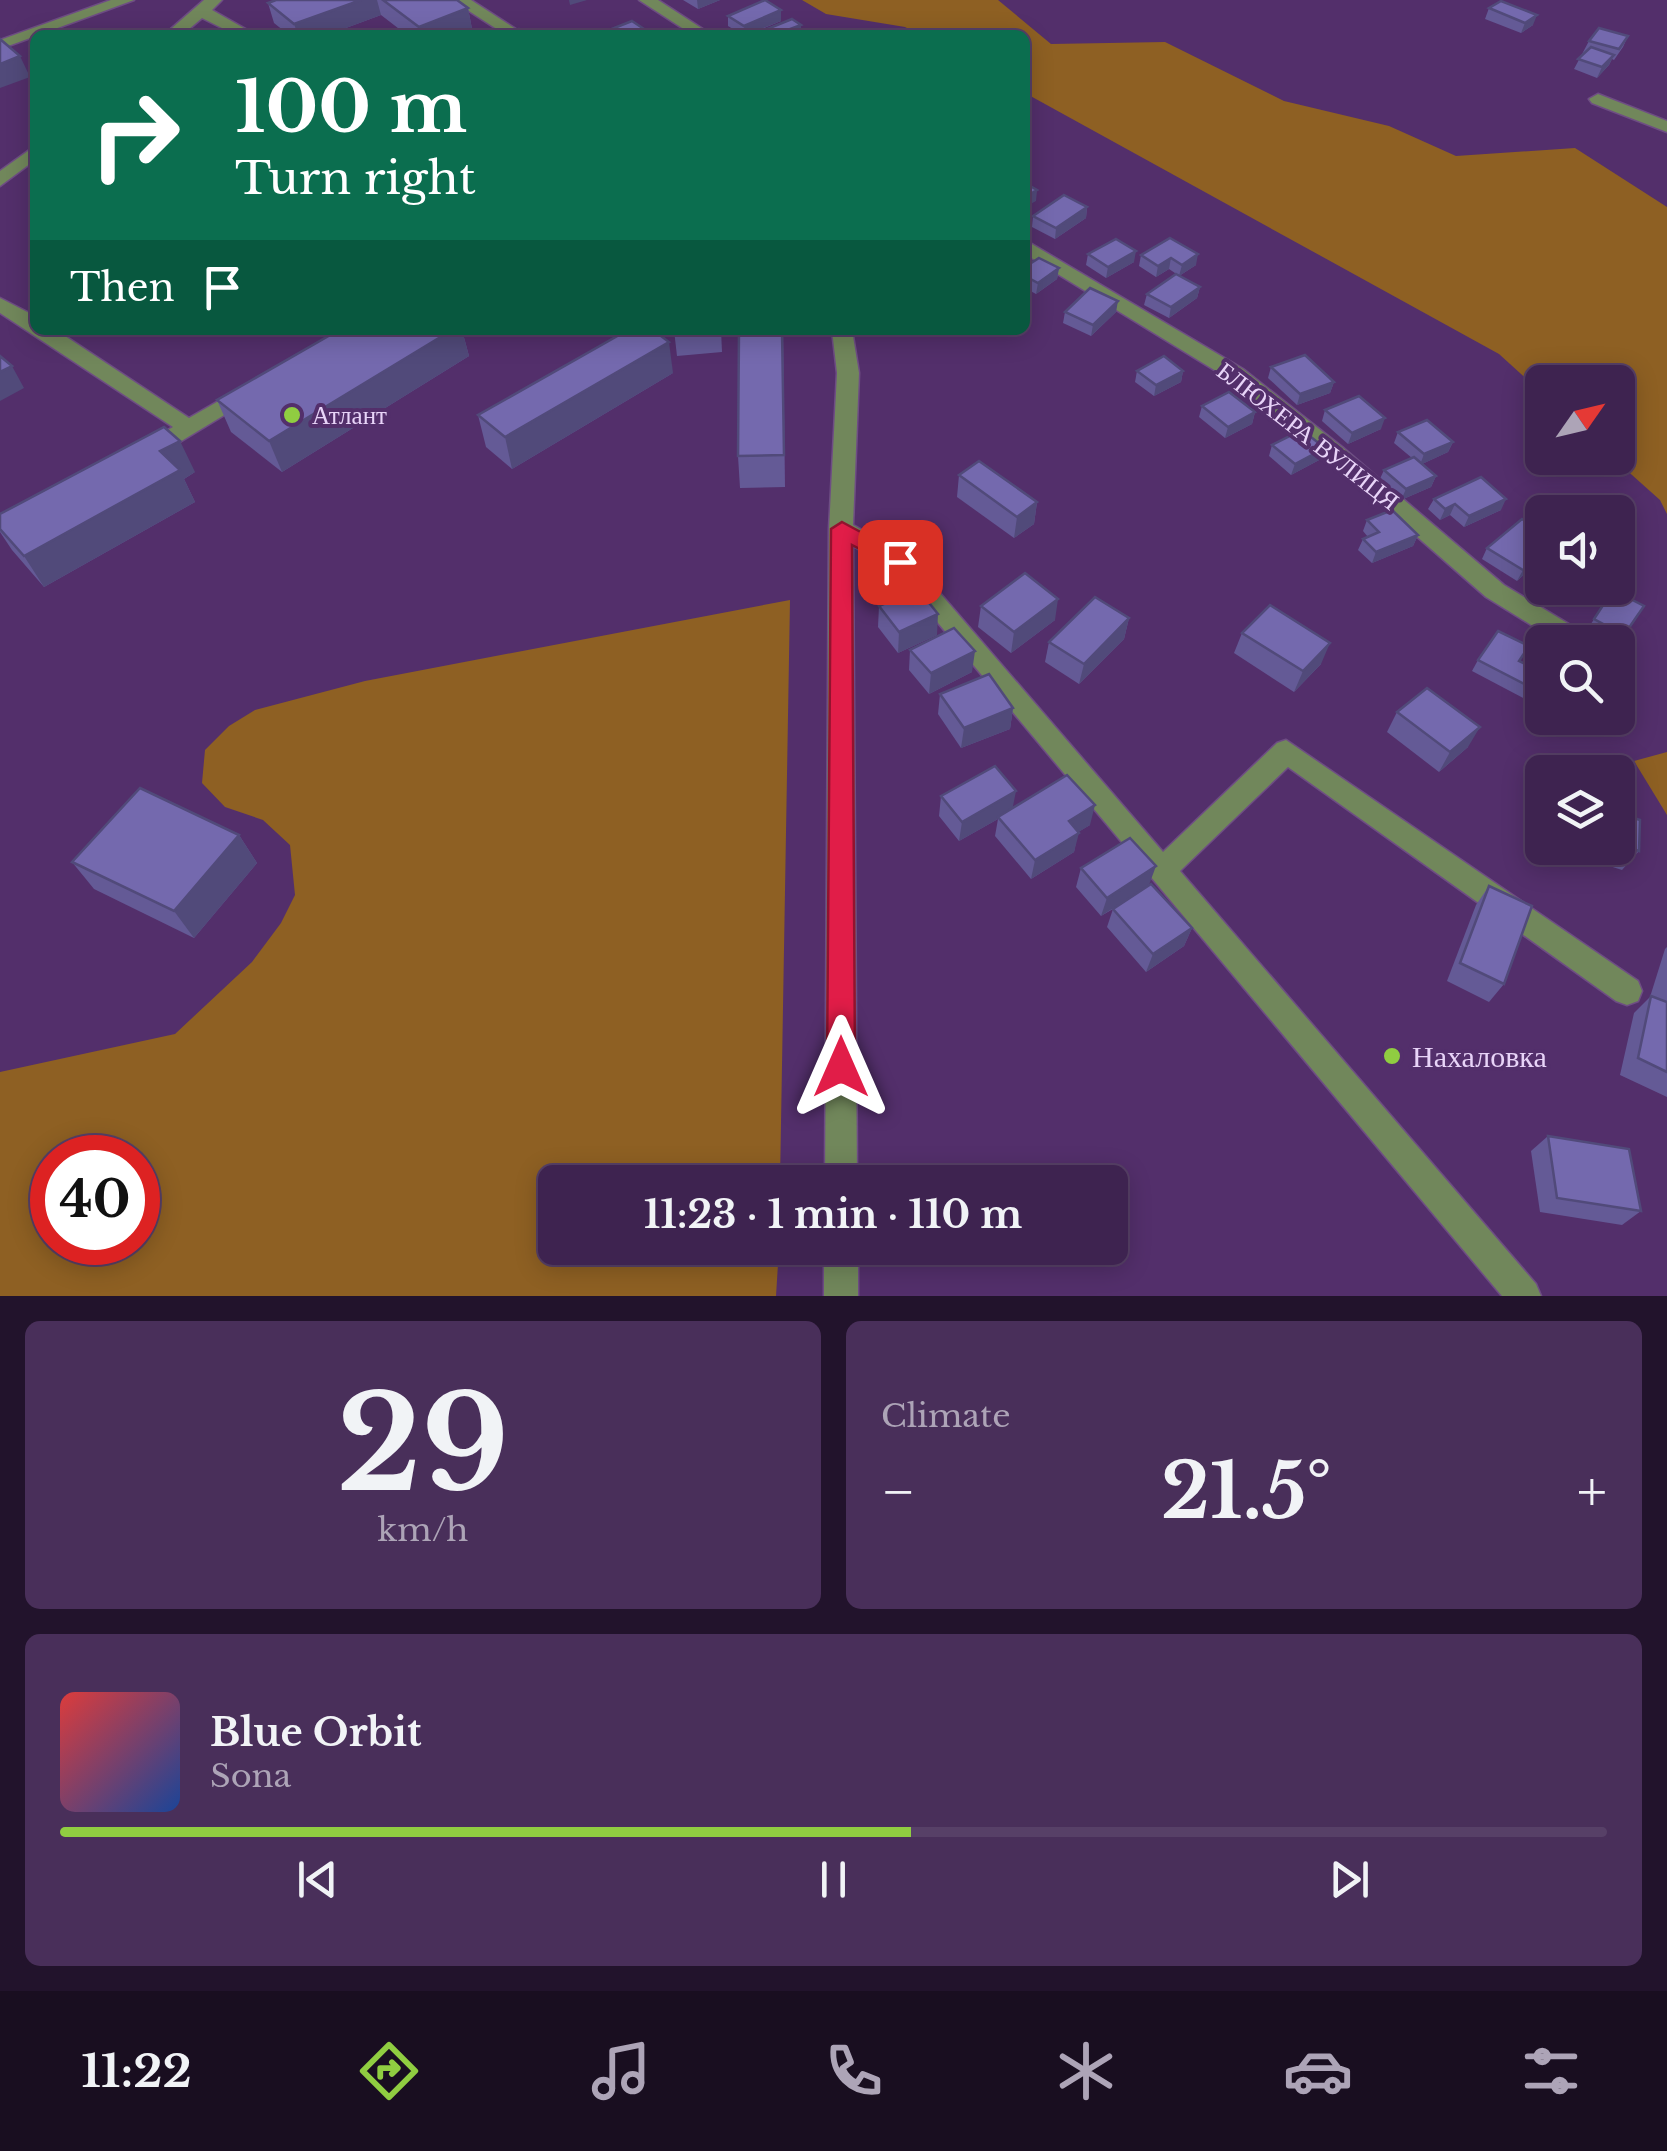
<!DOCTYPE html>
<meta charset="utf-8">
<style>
body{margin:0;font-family:"Libre Baskerville",serif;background:#492f5a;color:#f1f3f6;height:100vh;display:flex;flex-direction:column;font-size:38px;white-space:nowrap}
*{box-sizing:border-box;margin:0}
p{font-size:32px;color:#ada4b7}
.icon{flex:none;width:55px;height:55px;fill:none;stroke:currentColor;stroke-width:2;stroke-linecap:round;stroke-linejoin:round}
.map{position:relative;height:1296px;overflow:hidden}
.details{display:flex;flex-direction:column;gap:25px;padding:25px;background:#22132c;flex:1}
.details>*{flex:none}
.top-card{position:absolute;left:30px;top:30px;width:1000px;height:305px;border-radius:15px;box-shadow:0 5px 25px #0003,0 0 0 2px #574067;background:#0b6e4f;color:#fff;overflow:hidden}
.needle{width:65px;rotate:56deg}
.fabs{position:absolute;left:1525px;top:365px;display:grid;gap:20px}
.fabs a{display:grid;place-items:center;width:110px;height:110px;border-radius:15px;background:#3e2350;box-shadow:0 5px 25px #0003,0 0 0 2px #574067;font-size:50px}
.speed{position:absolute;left:30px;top:1135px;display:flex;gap:20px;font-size:50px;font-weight:700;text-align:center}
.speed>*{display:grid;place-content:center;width:130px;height:130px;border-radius:50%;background:#3e2350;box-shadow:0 5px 25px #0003,0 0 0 2px #574067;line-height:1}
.speed .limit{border:15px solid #d22;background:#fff;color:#111}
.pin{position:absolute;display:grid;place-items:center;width:85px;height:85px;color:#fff;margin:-42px;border-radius:20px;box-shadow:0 5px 15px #0006}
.me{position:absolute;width:110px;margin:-55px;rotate:0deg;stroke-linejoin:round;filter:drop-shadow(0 0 8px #0008)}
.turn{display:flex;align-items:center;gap:35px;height:210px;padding:0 40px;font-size:45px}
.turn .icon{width:130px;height:130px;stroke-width:2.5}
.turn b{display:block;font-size:70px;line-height:85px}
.then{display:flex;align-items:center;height:95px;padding:0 40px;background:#0003;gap:20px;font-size:38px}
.big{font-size:75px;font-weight:800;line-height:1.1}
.details .tile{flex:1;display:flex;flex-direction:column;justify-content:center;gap:15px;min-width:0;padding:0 35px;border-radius:15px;background:#492f5a}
.details .dial{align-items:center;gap:0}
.dial b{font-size:130px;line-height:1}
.song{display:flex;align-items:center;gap:30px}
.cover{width:120px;height:120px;border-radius:15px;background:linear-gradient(135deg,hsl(0 70% 55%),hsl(220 70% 35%))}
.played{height:10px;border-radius:5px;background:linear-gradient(90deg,#90cd41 55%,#574067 55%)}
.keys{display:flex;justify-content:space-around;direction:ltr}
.heat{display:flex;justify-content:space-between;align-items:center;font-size:55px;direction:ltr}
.details .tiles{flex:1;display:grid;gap:25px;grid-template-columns:1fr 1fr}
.tile:last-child{grid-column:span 2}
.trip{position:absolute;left:538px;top:1165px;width:590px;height:100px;border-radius:15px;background:#3e2350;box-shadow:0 5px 25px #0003,0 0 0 2px #574067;font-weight:800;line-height:100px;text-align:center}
.tabs{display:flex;height:160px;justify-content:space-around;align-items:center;background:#190e20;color:#ada4b7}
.tabs .icon{width:70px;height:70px}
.tabs .active{color:#90cd41}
.tabs b{font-size:45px;color:#f1f3f6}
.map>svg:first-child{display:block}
</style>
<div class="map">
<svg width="1667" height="1296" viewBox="0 0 1667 1296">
<rect width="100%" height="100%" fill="#532f6b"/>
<g fill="#8e6023" fill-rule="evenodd">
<polygon points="802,0 998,0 1051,44 1165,42 1284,101 1389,126 1456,156 1575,148 1667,207 1667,514 1660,500 1613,458 1618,458 1618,382 1542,382 1542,393 1499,354 1025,93 1025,35 920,35 905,27 826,14"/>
<path d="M790,600L780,1182H555V1248H779L776,1296H0V1072L175,1034L252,962L281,923L295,895L290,845L263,820L225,807L202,783L205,750L229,726L255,710L365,681ZM52,1158H138V1242H52Z"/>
<polygon points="1667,752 1667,815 1634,761"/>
</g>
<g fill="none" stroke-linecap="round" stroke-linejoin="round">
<defs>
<g id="minor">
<polygon points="111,0 134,0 0,49 0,40"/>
<polygon points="204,0 222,0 212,10 256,35 236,35 202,18 182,35 164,35"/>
<polygon points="452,0 471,0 525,35 506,35"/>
<polygon points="639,0 658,0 712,35 693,35"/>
<polygon points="1598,94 1667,121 1667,132 1592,103 1589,99"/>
<polygon points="35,146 35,160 0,186 0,171"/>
<polygon points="1025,240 1243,369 1342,447 1504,585 1587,635 1590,642 1559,642 1486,597 1326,457 1229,379 1025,254"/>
<polygon points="0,298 35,316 35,330 56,330 189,418 243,387 251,385 262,392 155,457 139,457 136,452 139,447 173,427 0,313"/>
<polygon points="832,330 852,330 859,373 853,525 908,556 1163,852 1277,743 1286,740 1638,981 1642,991 1638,1001 1627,1005 1616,1001 1288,767 1180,871 1536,1284 1541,1296 1502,1296 892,568 853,546 857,1182 825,1182 829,529 837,373"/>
<polygon points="1618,657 1630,662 1634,669 1630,676 1618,678"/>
<rect x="824" y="1248" width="34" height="48"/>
</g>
</defs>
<use href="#minor" stroke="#6e4d84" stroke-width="3"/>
<use href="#minor" fill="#71875b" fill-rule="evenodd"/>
</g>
<g fill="#645a96">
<polygon points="276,0 457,0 468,8 472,29 456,35 407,35 381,15 327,35 289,35 274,23 268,3"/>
<polygon points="683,0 720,0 698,9"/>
<polygon points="1489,8 1533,25 1521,33 1485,19"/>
<polygon points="781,10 781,21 748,35 743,35 728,26 728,16"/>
<polygon points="1628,36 1623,47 1614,60 1612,59 1609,65 1597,78 1574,69 1589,41"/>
<polygon points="1087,207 1086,218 1055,239 1032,227 1033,216"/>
<polygon points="1170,238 1196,265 1179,276 1200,287 1197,298 1169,318 1144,305 1147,294 1178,275 1169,269 1156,277 1139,266 1141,255"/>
<polygon points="1088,254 1134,262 1106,278 1086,265"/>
<polygon points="1025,267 1059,268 1057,279 1036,294 1025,288"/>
<polygon points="1065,312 1116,312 1091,336 1063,323"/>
<polygon points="339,330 462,330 469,356 282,472 231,432 217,400"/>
<polygon points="674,330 721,330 722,352 677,356"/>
<polygon points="739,330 783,330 785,487 740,488 738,456"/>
<polygon points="1271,367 1334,382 1330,393 1297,405 1268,378"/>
<polygon points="1137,371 1183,371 1181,382 1154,396 1135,382"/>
<polygon points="673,373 512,469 486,447 478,415"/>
<polygon points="1202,406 1255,412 1252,424 1225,438 1199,417"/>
<polygon points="1325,410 1381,429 1348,444 1322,421"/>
<polygon points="1398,432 1453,442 1448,452 1422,464 1436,476 1431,487 1401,500 1379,481 1384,470 1412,458 1394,443"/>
<polygon points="1272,445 1325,448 1321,459 1291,475 1269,456"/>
<polygon points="195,472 184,479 195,502 44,587 12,550 0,532 0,514"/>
<polygon points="959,475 1037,502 1034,524 1014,538 957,497"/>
<polygon points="1434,499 1501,510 1464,527 1450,515 1440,520 1428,509"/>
<polygon points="1367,520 1418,535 1413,546 1372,563 1358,550 1363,539 1368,537 1363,531"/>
<polygon points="1487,548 1542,558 1517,581 1482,559"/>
<polygon points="1613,590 1644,606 1618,645 1618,642 1611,642 1587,630"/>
<polygon points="879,606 937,635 898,653 878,627"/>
<polygon points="981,606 1055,620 1011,653 978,627"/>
<polygon points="1129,618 1124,639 1079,684 1045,662 1049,642"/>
<polygon points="1242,633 1321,664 1294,692 1234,653"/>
<polygon points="910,650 972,672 929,694 909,670"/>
<polygon points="1478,660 1542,680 1529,701 1472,671"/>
<polygon points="940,694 1013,708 1010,729 961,748 938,714"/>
<polygon points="1397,712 1468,747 1439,772 1387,732"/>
<polygon points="1547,718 1578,718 1572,727"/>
<polygon points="941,796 1013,808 1090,825 1078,832 1074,852 1031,879 995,836 998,819 959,841 939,816"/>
<polygon points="1618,813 1639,851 1622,870 1566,852 1566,848 1618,848"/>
<polygon points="239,835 257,863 194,938 94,889 72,862"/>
<polygon points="1081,868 1150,885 1192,928 1184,946 1146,972 1107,927 1113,909 1101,916 1076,887"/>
<polygon points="1489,886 1504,984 1489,1002 1447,981 1476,905"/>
<polygon points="1667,947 1667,1097 1620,1075 1634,1013 1650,997 1665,949"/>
<polygon points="1548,1136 1641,1211 1622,1225 1540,1212 1531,1151"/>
</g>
<g fill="#514a7a">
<polygon points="361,0 377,0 381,15 327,35 298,35 294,24"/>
<polygon points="569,0 587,0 570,5"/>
<polygon points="697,0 720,0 698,9"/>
<polygon points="468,8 472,29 456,35 421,35 419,27"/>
<polygon points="781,10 781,21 745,35 744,26"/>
<polygon points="1537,15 1533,25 1521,33 1525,23"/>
<polygon points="801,25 801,35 790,35 790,29"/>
<polygon points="1614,55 1609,65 1597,78 1602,67"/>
<polygon points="20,56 30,77 0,88 0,64"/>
<polygon points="1037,190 1036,201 1025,207 1025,197"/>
<polygon points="1087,207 1086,218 1055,239 1056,228"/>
<polygon points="1136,251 1134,262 1106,278 1108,267"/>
<polygon points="1198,254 1196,265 1179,276 1182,265"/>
<polygon points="1171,258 1169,269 1156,277 1158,266"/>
<polygon points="1059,268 1057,279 1036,294 1038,283"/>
<polygon points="1200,287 1197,298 1169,318 1171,307"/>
<polygon points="1118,301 1116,312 1091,336 1093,325"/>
<polygon points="452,330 462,330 469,356 282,472 269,441"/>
<polygon points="669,342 673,373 512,469 505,437"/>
<polygon points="12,366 24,388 0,401 0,372"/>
<polygon points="1183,371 1181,382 1154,396 1156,385"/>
<polygon points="1334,382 1330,393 1297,405 1300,394"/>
<polygon points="1255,412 1252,424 1225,438 1228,427"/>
<polygon points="1385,418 1381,429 1348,444 1352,433"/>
<polygon points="180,441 195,472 184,479 195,502 44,587 24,556 160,451"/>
<polygon points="1453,442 1448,452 1420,465 1424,454"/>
<polygon points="1325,448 1321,459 1291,475 1295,464"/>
<polygon points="1436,476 1431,487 1401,500 1406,489"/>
<polygon points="1506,499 1501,510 1464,527 1469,516"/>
<polygon points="1037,502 1034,524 1014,538 1017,517"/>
<polygon points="1455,504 1450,515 1440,520 1445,509"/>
<polygon points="1418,535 1413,546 1372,563 1376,552"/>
<polygon points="1542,553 1542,558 1517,581 1523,570"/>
<polygon points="1058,599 1055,620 1011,653 1014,632"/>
<polygon points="938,614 937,635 898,653 899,632"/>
<polygon points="1129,618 1124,639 1079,684 1084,664"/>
<polygon points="1330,643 1321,664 1294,692 1303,671"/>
<polygon points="975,651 972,672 929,694 931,673"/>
<polygon points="1013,708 1010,729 961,748 964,728"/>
<polygon points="1480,727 1468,747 1439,772 1450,752"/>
<polygon points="1016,791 1012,811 998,817 998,819 959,841 962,822"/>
<polygon points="1095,805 1090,825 1064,841 1069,821"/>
<polygon points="1079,833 1074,852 1031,879 1035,860"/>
<polygon points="239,835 257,863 194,938 174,911"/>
<polygon points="1156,866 1149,885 1101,916 1107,898"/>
<polygon points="1192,928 1184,946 1146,972 1153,954"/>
</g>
<g fill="#7469ae" stroke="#514a7a" stroke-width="2.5">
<polygon points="276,0 361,0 294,24 268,3"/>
<polygon points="383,0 457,0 468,8 419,27"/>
<polygon points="765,0 781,10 744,26 728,16"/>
<polygon points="1501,1 1537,15 1525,23 1489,8"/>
<polygon points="792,19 801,25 790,29 799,35 764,35 760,32"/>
<polygon points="632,21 653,35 616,35 609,30"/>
<polygon points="1599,28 1628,36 1619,49 1589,41"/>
<polygon points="519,29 529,35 506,35"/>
<polygon points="0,39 20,56 0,64"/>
<polygon points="1591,47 1614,55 1602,67 1578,59"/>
<polygon points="1025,183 1037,190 1025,197"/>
<polygon points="1064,195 1087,207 1056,228 1033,216"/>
<polygon points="1170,238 1198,254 1182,265 1171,258 1158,266 1141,255"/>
<polygon points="1116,239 1136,251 1108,267 1088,254"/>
<polygon points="1039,258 1059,268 1038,283 1025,276 1025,267"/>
<polygon points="1176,274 1200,287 1171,307 1147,294"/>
<polygon points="1090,288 1118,301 1093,325 1065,312"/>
<polygon points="339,330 452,330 269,441 217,400"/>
<polygon points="628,330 653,330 669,342 505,437 478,415"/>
<polygon points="674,330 721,330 721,331 674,334"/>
<polygon points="739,330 782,330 784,455 738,456"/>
<polygon points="1305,355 1334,382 1300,394 1271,367"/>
<polygon points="0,356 12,366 0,372"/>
<polygon points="1164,356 1183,371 1156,385 1137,371"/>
<polygon points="1229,392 1255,412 1228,427 1202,406"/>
<polygon points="1359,396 1385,418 1352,433 1325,410"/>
<polygon points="1427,420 1453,442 1424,454 1398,432"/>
<polygon points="164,427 180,441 160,451 180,470 24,556 0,529 0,514"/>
<polygon points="1302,430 1325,448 1295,464 1272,445"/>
<polygon points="1414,457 1436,476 1406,489 1384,470"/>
<polygon points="979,461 1037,502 1017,517 959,475"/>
<polygon points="1481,477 1506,499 1469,516 1455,504 1445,509 1434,499"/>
<polygon points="1392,510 1418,535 1376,552 1363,539 1379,532 1367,520"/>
<polygon points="1522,519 1542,532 1542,553 1523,570 1487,548"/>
<polygon points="1025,573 1058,599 1014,632 981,606"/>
<polygon points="918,589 938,614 899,632 879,606"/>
<polygon points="1613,590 1644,606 1624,635 1594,619"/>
<polygon points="1095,597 1129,618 1084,664 1049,642"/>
<polygon points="1270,605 1330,643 1303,671 1242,633"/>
<polygon points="954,628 975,651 931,673 910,650"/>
<polygon points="1498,631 1529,646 1519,661 1542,672 1542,680 1536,690 1478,660"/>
<polygon points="989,674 1013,708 964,728 940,694"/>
<polygon points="1427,688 1480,727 1450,752 1397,712"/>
<polygon points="995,766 1016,791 962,822 941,796"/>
<polygon points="1067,775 1095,805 1069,821 1079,833 1035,860 998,817"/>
<polygon points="140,788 239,835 174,911 72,862"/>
<polygon points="1618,813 1640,820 1639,851 1618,844"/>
<polygon points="1130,838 1156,866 1107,898 1081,868"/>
<polygon points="1151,884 1192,928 1153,954 1113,909"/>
<polygon points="1489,886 1532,906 1504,984 1460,963"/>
<polygon points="1651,996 1667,1002 1667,1072 1638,1058"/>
<polygon points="1548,1136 1629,1149 1641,1211 1557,1198"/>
</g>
<polygon fill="#e11d48" stroke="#92132f" stroke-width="2.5" points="842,522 907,557 910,562 900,570 852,545 855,1067 851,1077 841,1081 831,1077 827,1067 831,529"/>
<g fill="#90cd41" stroke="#532f6b" stroke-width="4">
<circle cx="292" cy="415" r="10"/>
<circle cx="1392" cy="1056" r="10"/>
</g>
<g text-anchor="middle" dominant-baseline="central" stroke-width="8" stroke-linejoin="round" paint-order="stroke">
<g font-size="25" fill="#e8d4f8" stroke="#532f6b" text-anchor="start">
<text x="312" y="415">Атлант</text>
</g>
<g font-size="25" fill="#e8d4f8" stroke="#532f6b">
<text transform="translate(1308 436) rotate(38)">БЛЮХЕРА ВУЛИЦЯ</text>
</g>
<g font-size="30" fill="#e8d4f8" stroke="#532f6b" text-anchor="start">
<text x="1412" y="1056">Нахаловка</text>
</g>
</g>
</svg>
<div class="fabs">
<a><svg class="needle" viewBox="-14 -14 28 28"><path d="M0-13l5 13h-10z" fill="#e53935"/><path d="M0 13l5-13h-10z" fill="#ada4b7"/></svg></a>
<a><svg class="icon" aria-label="sound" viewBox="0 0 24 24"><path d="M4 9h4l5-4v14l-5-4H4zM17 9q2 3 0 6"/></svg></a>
<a><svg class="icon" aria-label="search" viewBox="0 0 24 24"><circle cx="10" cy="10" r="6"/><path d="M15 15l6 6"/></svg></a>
<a><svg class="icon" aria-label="layers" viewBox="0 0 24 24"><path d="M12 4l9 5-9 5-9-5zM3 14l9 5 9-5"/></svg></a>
</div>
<div class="speed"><div class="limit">40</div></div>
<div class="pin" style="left:900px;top:562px;background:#d93025"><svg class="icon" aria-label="arrive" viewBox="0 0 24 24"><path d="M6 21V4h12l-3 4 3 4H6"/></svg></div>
<svg class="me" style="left:841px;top:1067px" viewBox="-20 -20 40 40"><path d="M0-17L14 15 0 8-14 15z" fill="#e11d48" stroke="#fff" stroke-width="4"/></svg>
<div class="trip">11:23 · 1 min · 110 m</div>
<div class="top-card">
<div class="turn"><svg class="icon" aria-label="right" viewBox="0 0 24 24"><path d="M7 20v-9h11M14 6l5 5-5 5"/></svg><div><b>100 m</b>Turn right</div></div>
<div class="then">Then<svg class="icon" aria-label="arrive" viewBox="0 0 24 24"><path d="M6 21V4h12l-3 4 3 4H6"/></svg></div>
</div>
</div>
<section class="details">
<div class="tiles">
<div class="tile dial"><b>29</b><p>km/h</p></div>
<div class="tile"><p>Climate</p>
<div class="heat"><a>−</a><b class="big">21.5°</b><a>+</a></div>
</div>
<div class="tile">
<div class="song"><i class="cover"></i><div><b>Blue Orbit</b><p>Sona</p></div></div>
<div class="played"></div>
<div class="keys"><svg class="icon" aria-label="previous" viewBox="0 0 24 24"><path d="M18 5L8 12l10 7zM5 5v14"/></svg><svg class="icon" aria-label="pause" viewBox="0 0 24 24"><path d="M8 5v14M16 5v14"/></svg><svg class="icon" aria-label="next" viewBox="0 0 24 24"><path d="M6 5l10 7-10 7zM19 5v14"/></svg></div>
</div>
</div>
</section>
<nav class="tabs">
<b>11:22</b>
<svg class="icon active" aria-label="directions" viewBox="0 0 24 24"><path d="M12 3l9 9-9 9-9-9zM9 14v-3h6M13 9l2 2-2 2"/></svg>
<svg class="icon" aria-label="music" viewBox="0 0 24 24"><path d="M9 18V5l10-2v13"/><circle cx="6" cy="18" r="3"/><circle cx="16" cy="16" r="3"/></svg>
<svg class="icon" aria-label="phone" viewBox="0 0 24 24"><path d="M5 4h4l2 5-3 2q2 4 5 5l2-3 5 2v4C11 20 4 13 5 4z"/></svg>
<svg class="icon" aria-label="climate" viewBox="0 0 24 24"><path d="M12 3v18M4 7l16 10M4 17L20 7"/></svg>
<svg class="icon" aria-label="car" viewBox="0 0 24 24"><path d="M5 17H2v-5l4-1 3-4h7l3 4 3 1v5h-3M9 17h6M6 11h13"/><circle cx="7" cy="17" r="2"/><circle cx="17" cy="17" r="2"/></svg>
<svg class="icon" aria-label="filters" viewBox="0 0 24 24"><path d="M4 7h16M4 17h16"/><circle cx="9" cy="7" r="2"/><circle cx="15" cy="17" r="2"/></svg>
</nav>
